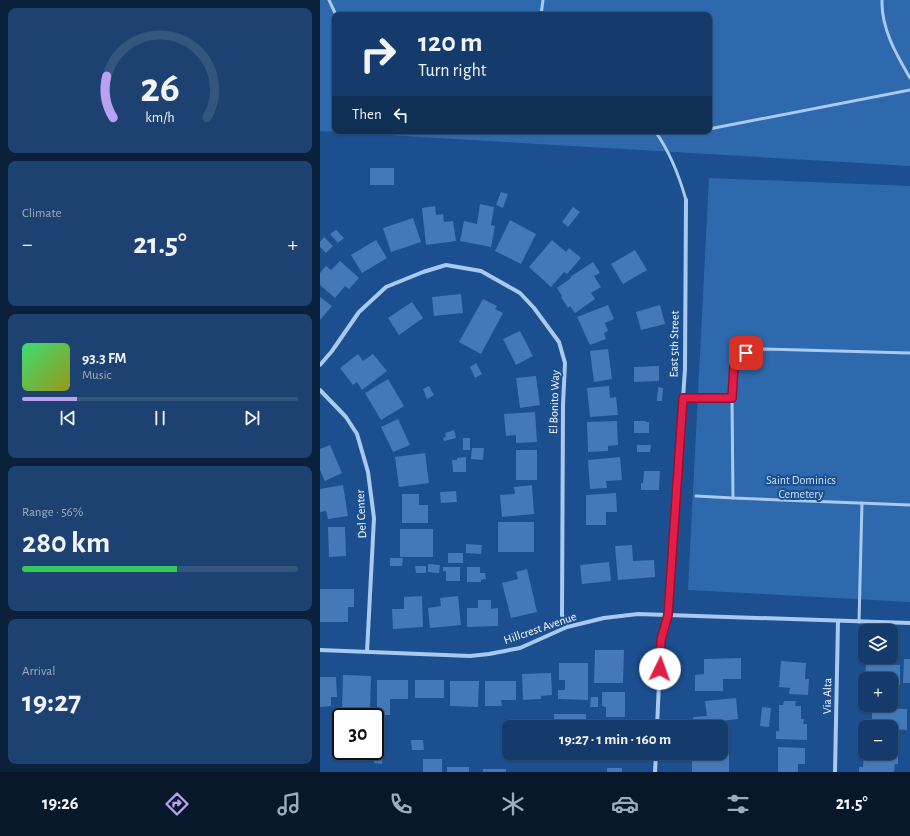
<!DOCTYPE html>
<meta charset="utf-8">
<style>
body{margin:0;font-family:"Alegreya Sans",sans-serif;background:#1d4271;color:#f1f3f6;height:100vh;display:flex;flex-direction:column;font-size:15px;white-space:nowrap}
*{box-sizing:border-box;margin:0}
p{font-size:13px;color:#9dadc1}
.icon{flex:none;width:22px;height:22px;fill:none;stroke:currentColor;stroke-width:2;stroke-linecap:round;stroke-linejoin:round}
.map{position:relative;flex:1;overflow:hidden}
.drawer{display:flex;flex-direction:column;gap:8px;padding:8px;background:#0b203b;width:320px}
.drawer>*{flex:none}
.guide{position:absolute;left:12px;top:12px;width:380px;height:122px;border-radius:8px;box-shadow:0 1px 3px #0004,0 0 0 1px #33557e;background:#143b6b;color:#f1f3f6;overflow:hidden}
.buttons{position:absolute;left:538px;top:624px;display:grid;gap:8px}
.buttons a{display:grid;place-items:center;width:40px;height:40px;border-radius:8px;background:#143b6b;box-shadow:0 1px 3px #0004,0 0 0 1px #33557e;font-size:20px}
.speed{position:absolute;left:12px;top:708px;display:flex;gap:8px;font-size:20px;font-weight:700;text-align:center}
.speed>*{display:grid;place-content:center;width:52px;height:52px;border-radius:50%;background:#143b6b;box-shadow:0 1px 3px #0004,0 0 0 1px #33557e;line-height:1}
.speed .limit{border:2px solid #111;border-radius:6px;background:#fff;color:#111}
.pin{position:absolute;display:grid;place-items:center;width:34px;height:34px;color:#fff;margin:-17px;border-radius:8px;box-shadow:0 2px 6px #0006}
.me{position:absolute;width:44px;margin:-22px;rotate:3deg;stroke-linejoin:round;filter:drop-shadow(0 0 3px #0008)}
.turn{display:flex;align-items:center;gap:14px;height:84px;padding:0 20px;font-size:18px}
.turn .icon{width:52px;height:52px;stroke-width:2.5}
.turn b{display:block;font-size:28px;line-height:34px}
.then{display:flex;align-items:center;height:38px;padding:0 20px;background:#0003;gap:8px;font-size:15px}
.big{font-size:30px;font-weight:700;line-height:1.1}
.drawer .card{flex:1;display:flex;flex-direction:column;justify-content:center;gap:6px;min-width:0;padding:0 14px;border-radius:8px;background:#1d4271}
.drawer .dial{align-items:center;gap:0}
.dial svg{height:104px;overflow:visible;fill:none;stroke:#33557e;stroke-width:7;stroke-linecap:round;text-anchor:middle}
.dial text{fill:#f1f3f6;stroke:none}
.song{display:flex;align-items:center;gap:12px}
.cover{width:48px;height:48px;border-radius:6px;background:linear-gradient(135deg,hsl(140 70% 55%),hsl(60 70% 35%))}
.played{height:4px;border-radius:2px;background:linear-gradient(90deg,#bca0f2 20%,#33557e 20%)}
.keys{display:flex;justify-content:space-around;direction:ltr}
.heat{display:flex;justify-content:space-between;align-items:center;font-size:22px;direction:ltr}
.charge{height:6px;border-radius:3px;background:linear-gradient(90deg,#34c759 56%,#33557e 0)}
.trip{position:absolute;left:182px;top:720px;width:226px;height:40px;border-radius:8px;background:#143b6b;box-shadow:0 1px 3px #0004,0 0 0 1px #33557e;font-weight:700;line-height:40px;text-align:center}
.tab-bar{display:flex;height:64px;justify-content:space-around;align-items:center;background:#08182b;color:#9dadc1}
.tab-bar .icon{width:28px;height:28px}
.tab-bar .selected{color:#bca0f2}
.tab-bar b{font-size:18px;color:#f1f3f6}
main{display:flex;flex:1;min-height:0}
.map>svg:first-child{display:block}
</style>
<main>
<section class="drawer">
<div class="card dial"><svg viewBox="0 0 100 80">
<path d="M14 69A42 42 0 1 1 86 69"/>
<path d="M14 69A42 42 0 0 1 9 37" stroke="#bca0f2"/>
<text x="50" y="56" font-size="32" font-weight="700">26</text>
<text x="50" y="72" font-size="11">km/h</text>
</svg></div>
<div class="card"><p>Climate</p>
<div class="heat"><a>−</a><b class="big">21.5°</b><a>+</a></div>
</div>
<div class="card">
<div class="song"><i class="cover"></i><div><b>93.3 FM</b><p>Music</p></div></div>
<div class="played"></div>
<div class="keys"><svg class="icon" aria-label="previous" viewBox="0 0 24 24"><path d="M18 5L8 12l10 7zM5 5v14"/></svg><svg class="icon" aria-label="pause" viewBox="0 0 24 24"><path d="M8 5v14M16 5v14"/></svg><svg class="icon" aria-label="next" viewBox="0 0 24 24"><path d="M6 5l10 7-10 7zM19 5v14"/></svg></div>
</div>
<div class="card"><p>Range · 56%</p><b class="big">280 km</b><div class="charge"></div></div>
<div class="card"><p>Arrival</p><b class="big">19:27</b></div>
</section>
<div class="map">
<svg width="590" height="772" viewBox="0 0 590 772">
<rect width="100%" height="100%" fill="#1b4f8f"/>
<g fill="#2e69ad" fill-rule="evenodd">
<path d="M0,0H590V166L0,131ZM15,15H389V131H15Z"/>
<polygon points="389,178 590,186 590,602 368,590"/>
</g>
<g fill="#4478b7">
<rect x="50" y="168" width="24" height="17"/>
<polygon points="181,192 188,194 183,208 176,205"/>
<polygon points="160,204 174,207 171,225 175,226 171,247 140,241 144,221 157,224"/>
<polygon points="115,206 116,215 123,214 124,222 133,221 136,241 106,245 102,208"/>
<polygon points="253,207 260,212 248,227 242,222"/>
<polygon points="93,218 101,242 71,252 63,228"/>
<polygon points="190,220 216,234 201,264 175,251"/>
<polygon points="16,230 24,238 18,243 10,234"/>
<polygon points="4,237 13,246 6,253 0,247 0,242"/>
<polygon points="56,240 67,258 42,273 31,255"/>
<polygon points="232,240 246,252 249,248 261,258 247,274 244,272 231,287 209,267"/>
<polygon points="315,250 327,270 303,284 291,264"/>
<polygon points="20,261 39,278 29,289 25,286 15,298 0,285 0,273 6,266 11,270"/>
<polygon points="273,262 280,273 274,276 281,287 271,293 275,299 255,313 250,306 248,308 241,297 242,296 237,288 251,278 250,277"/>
<polygon points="141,294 143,313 114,316 112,297"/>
<polygon points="0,297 12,306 0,320"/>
<polygon points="163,299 177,306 175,309 183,313 161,354 139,342"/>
<polygon points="92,302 103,318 79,335 68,318"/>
<polygon points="288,305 294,319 285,323 288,331 284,333 286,339 270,345 257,317"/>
<polygon points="340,305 345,324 321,330 316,312"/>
<polygon points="200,331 213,356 196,365 183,339"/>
<polygon points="288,349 292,379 274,382 270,351"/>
<polygon points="38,354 43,361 53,354 67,371 42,390 37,382 33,385 20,368"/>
<polygon points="156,363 162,374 155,378 150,367"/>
<polygon points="339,366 339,381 314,382 314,367"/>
<polygon points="216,376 220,405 200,408 196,378"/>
<polygon points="68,379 84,406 61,420 45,393"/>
<polygon points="109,386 114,395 107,399 103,389"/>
<polygon points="289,386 290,398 296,397 298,415 270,417 267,388"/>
<polygon points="338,387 343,388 342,401 337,401"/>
<polygon points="215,412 217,442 196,443 196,435 186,436 184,414"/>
<polygon points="78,419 90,445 73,452 61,427"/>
<polygon points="297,421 298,445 288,446 288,451 268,452 267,422"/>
<polygon points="314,421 326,421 326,422 329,422 329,433 314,433"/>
<polygon points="134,430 136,438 124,441 123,438 126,437 125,433"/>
<rect x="143" y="438" width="7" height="12"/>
<polygon points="10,445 22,473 5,481 0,470 0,449"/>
<polygon points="317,445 331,445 330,452 317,452"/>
<polygon points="152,448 164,448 163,460 151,459"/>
<rect x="196" y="450" width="21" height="30"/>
<polygon points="105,453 109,483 79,487 75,457"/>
<polygon points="146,457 146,472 133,472 132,460 137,460 137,458"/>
<polygon points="300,457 302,480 286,481 287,488 270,489 268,460"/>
<polygon points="324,471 340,471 339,490 321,490 321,483 323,483"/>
<polygon points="23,485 28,516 8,519 6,511 0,512 0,489"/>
<polygon points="212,485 214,514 182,517 180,495 195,494 194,487"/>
<polygon points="136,491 137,502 121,503 120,492"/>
<polygon points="296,493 297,512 286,512 286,525 266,525 266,495"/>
<polygon points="82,494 99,494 99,505 108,505 108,523 82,523"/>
<rect x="178" y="522" width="36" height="30"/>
<polygon points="8,527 25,527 26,556 9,557"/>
<rect x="80" y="529" width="33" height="28"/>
<polygon points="146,544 162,545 161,554 146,553"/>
<polygon points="312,545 313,561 334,560 335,577 298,580 295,546"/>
<rect x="128" y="553" width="15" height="10"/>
<polygon points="70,558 83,558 82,566 70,566"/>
<polygon points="289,562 291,581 262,584 260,565"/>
<polygon points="108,564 120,565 119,573 108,572"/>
<polygon points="95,566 106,566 106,573 96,573"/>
<polygon points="123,567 140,567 140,581 126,581 126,571 123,571"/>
<polygon points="147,567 160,567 160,573 165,573 166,579 161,580 161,582 147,582"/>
<polygon points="207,569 217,612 191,618 182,583 198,579 196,572"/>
<polygon points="0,589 34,589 34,607 28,607 28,622 0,622"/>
<polygon points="102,596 103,627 73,629 72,609 84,609 84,597"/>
<polygon points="138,596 141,625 110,628 108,608 121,606 120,598"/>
<polygon points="158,600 171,600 171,609 178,608 178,626 147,627 147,608 158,608"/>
<polygon points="275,650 304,650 303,683 274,683"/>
<polygon points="421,658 421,679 403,679 403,691 375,691 375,675 384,674 384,659"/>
<polygon points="584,659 590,659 590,683 583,683"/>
<polygon points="461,661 486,663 485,679 489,679 488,695 469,694 470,688 459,687"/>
<polygon points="239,663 268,663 268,700 238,699 238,690 245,690 245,680 239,680"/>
<polygon points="546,664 580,665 580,685 571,684 571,679 545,679"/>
<polygon points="231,673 232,695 221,696 221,699 203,700 202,674"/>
<polygon points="23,675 51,676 50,708 22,707"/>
<polygon points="0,677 16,677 17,697 11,697 11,706 0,707"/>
<rect x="542" y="679" width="3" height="17"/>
<polygon points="57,680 88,680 88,699 70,699 70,715 57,715"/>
<rect x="95" y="680" width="29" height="18"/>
<polygon points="130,681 159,681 158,707 130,706"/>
<polygon points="165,681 196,681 196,700 181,700 182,706 165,706"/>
<polygon points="282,692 305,692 305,717 286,717 286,707 282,706"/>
<polygon points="271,697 278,697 278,707 270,707"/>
<polygon points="416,698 418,719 401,721 402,727 374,727 373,717 387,716 385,701"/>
<polygon points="464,701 476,701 475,706 481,706 481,719 484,719 483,724 487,724 487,740 456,739 456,731 459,731 459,705 463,705"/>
<polygon points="442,707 451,708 449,727 440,726"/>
<polygon points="552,708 587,709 587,730 571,729 571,727 545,727 545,742 541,742 541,725 552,725"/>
<rect x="234" y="714" width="32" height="13"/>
<polygon points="20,720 21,720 21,733 19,733"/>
<polygon points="292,722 305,722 304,727 291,727"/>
<polygon points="401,738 409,738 409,772 372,772 372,757 387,757 387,753 401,753"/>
<polygon points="91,740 103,740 104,750 92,750"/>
<polygon points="458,747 485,748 485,764 478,764 478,772 458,772"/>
<polygon points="39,751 52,751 51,756 39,755"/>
<polygon points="544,752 545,753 570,753 570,756 578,756 578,764 575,764 574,772 539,772 539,767 543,767"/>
<polygon points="54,753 63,753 62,764 54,763"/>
<rect x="103" y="759" width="19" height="13"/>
<rect x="127" y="767" width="22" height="5"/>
<rect x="287" y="768" width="15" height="4"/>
<rect x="163" y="769" width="23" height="3"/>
</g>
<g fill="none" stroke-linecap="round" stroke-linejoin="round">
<g stroke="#a9c9ee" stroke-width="3">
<polyline points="9,0 16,15"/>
<path d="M562,0C561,28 576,54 590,78"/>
<polyline points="221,15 223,0"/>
<polyline points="389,129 590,90"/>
<path d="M335,131C350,152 359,175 366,200"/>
<polyline points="590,353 444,349 426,353 414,366 412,398 413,498 590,505"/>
<polyline points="363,398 412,398"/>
<polyline points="376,496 413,498"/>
<polyline points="539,622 542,503"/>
</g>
<g stroke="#a9c9ee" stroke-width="4">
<polyline points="0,365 12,351 39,312 66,287 103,272 126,265 161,271 200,293 214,308 239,342 245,363 243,405 242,615 247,627"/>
<polyline points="0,390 26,417 37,434 48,472 54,518 47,652"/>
<polyline points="0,650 150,656 169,654 200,648 247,627 284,618 318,614 590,623"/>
<polyline points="337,727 341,639 348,615 363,398 365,369 366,200"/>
<polyline points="335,772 336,753"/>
<polyline points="515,772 518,621"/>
</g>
</g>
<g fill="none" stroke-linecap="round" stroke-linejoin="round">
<defs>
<polyline id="route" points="340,669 341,640 348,615 363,398 412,398 414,366 426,353"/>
</defs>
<use href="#route" stroke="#92132f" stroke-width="10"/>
<use href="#route" stroke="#e11d48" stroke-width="7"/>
</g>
<g text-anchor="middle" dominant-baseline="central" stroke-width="4" stroke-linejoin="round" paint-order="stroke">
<g font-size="12" fill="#fff" stroke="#1b4f8f">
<text transform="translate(354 344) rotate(-89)">East 5th Street</text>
<text transform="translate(234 402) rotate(-88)">El Bonito Way</text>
<text transform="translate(41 514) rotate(-93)">Del Center</text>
<text transform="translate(220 628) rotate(-19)">Hillcrest Avenue</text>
<text transform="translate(507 696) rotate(-89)">Via Alta</text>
</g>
<g font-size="12" fill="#cfe3fa" stroke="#1b4f8f">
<text x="481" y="480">Saint Dominics<tspan x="481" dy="14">Cemetery</tspan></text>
</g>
</g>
</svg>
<div class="buttons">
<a><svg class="icon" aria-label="layers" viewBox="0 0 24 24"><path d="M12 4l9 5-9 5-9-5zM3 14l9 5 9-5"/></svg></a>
<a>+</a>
<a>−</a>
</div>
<div class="speed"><div class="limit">30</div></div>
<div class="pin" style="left:426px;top:353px;background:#d93025"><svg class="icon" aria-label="arrive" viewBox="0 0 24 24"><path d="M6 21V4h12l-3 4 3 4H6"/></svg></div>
<svg class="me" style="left:340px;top:669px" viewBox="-20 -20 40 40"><circle r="19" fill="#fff"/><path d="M0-13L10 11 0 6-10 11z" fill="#e11d48"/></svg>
<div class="trip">19:27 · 1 min · 160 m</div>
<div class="guide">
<div class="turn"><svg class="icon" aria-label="right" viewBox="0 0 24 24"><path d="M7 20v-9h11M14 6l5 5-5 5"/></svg><div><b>120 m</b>Turn right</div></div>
<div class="then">Then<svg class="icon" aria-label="left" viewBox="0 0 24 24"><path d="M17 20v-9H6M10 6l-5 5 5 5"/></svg></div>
</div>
</div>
</main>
<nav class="tab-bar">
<b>19:26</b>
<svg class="icon selected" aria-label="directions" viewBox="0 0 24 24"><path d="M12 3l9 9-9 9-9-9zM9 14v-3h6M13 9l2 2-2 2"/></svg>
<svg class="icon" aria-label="music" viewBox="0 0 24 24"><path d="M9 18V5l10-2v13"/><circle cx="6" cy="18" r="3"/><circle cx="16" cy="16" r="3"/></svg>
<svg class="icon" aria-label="phone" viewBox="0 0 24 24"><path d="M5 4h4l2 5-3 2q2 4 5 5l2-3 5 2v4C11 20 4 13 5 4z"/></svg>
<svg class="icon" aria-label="climate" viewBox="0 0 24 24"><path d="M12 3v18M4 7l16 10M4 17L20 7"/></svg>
<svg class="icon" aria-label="car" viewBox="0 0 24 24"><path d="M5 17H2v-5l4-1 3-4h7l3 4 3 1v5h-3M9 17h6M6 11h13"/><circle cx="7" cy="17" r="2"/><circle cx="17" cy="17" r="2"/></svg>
<svg class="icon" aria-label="filters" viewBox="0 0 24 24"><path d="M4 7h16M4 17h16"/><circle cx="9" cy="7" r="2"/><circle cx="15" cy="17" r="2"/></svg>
<b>21.5°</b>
</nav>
